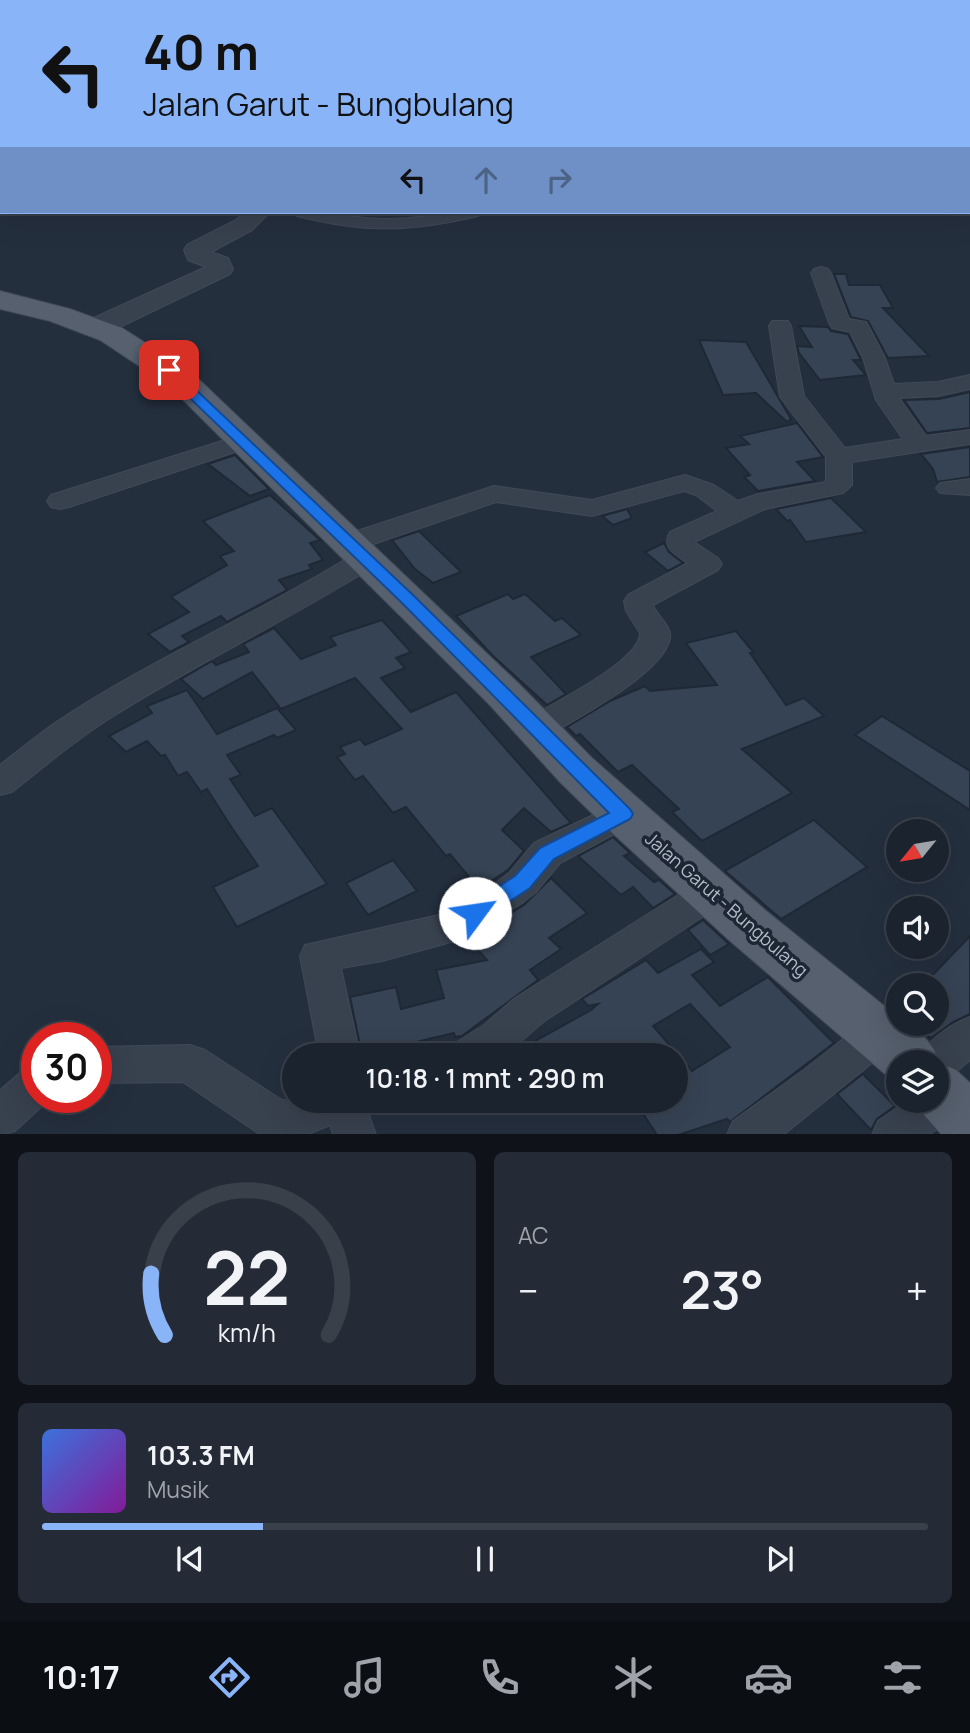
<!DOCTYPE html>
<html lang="id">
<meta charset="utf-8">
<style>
body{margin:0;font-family:Manrope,sans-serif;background:#242b36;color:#f1f3f6;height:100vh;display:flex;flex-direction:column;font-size:26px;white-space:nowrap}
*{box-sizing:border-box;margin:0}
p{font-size:23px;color:#a0a4aa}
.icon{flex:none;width:38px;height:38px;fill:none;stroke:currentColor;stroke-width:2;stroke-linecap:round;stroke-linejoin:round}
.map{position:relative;height:1134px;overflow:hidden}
.details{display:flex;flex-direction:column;gap:18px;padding:18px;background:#0f1319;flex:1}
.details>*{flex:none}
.hud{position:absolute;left:0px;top:0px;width:971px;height:214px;box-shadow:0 7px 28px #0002,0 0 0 2px #39404a;background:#8ab4f8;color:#111;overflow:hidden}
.needle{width:46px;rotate:240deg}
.tools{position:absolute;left:886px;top:819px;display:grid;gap:14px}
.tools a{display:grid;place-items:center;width:63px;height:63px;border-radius:50%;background:#1b232e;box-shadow:0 7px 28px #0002,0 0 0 2px #39404a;font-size:35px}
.speed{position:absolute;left:21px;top:1022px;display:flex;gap:14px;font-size:35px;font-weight:700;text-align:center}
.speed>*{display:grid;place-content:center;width:91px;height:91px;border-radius:50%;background:#1b232e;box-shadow:0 7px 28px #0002,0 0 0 2px #39404a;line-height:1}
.speed .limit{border:10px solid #d22;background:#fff;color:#111}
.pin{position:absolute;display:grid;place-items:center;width:60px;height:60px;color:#fff;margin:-30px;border-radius:14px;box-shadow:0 4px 10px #0006}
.me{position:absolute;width:77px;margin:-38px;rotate:59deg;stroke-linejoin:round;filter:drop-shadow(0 0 5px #0008)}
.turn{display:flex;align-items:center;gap:24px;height:147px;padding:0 28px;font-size:32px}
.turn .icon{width:91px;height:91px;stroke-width:2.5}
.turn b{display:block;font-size:49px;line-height:60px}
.lanes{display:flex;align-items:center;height:66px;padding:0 28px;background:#0003;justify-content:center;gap:35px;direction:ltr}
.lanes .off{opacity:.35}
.big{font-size:52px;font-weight:600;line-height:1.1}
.details .tile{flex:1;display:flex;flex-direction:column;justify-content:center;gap:10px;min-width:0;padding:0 24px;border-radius:10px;background:#242b36}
.details .dial{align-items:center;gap:0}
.dial svg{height:182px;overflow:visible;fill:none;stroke:#39404a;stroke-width:7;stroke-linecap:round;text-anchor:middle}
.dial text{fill:#f1f3f6;stroke:none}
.song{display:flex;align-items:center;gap:21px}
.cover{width:84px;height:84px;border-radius:10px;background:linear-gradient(135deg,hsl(220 70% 55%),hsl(290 70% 35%))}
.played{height:7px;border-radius:4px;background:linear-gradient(90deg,#8ab4f8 25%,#39404a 25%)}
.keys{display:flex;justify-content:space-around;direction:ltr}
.heat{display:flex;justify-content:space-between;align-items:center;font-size:38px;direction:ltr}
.details .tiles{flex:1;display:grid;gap:18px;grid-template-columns:1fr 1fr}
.tile:last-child{grid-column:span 2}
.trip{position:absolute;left:282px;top:1043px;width:406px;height:70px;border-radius:35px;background:#1b232e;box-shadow:0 7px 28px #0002,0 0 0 2px #39404a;font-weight:600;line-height:70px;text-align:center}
.dock{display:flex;height:112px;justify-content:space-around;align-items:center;background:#0b0e12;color:#a0a4aa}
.dock .icon{width:49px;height:49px}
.dock .active{color:#8ab4f8}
.dock b{font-size:32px;color:#f1f3f6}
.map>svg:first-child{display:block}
</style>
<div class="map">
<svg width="970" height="1135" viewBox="0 0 970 1135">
<rect width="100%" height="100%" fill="#242f3e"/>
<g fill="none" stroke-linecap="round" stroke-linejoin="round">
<g stroke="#17263c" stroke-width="3.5">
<polyline points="21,0 24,2"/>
<polyline points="150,0 155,2"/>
<polyline points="71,2 86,0"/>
<polyline points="213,2 227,0"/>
</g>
</g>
<g fill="#364354" stroke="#1f2835" stroke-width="2" fill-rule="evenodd">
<polygon points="834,274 846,274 849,285 880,285 893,308 883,308 929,356 888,358 868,321 851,317"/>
<polygon points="799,326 828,327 831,331 848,334 861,360 853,360 866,375 820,380 799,353 797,346 812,347"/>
<polygon points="699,340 746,342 791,419 787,422 756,393 723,395"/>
<polygon points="970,392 970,428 927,433 904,400 939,399"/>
<polygon points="797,423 823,457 797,462 815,481 758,491 744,477 750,475 726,448 749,444 740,436"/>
<polygon points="970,447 970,477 937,482 933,469 921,454"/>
<polygon points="235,455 269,489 250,496 208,464"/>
<polygon points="270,495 320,540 310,543 323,560 309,565 312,569 279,580 287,590 280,594 227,622 221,616 182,636 189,642 170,652 148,634 189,612 171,597 227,565 220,556 234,551 203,521"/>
<polygon points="831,498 866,532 806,542 790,520 787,521 776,509"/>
<polygon points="627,509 632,518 613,525 602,516"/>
<polygon points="419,531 461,572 433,583 415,569 392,540"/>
<polygon points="664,543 669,552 683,563 668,571 645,552"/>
<polygon points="508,594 513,599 525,594 555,621 562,618 581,635 531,657 566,694 547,705 493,656 456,616"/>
<polygon points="382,620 411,652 396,658 405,668 381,678 411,712 456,692 571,823 551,832 524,808 502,830 524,851 508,870 479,889 450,854 446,856 406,807 393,813 363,776 355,780 337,757 345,754 340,747 360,739 365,745 402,729 355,678 281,709 252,672 203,699 181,679 212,661 216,665 249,652 243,644 274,628 301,659 336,645 330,637"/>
<polygon points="736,631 754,653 750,653 786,705 804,698 824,716 742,749 792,793 702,841 672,812 679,809 632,765 618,772 580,734 576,736 567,727 610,701 645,686 650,691 717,685 686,643"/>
<polygon points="187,690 217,734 277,708 296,730 277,738 274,735 227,755 241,775 230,779 255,816 272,808 327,884 237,927 213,887 258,866 230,825 207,789 201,792 187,772 178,776 165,755 161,756 147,741 126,752 109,736 152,713 147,706"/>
<polygon points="882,716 970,771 970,810 855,735"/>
<polygon points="814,820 867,867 781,919 725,871"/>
<polygon points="613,837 630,853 624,856 654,882 659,880 675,894 653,908 633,887 621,895 578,856"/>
<polygon points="393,860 417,891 368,915 346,883"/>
<polygon points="551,878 587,913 549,938 561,949 530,970 538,980 462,1036 455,1037 454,1033 387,1049 389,1055 362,1055 350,997 396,987 401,1009 444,998 436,970 487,960 477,949 481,946 472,936 524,905"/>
<polygon points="703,920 729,944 710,955 688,930"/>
<polygon points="970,936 970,1014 953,1022 931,1038 911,1024 936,1024 936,985 923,985"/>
<path d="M701,949L714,962L692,975L720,1006L768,977L834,1043L730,1122L727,1119L678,1135H657L642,1112L667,1101H676V1055H510L591,1010L598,1004L588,1006L582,999L646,960L658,973ZM690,1004L730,1047L692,1071L653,1026Z"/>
<polygon points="863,1074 895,1106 877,1119 871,1130 837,1094"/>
</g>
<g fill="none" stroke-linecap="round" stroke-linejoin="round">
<defs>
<g id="minor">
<path d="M295,212C326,211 356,219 387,219C419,219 449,211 480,212L478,216C411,232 364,233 297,216Z"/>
<path d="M821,267L828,269L831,273L849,319L866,322L869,327L885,358L894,384L938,382L970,375V389L938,396L899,398L926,436L970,430V444L852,462V485L843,493L765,509L694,542L718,558L722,564L718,570L653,605C657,616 672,626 670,638C665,672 576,719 547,736L536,739L525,736L520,728L525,720C548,706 641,661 640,633L626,611L624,601L628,595L688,563C677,555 660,548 670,532L717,511L696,495L684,491L592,516L496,502L359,549L349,551L339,549L335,543L339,537L494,486L592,500L685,475L714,485L738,501L758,494L826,482V457L780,397L769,326L772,321H788L791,326L804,396L845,448L903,439L876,400L863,358L850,332L832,328L829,323L811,273L814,269Z"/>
<polygon points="244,434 253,436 256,441 253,446 69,507 60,509 51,507 47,501 51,495"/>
<polygon points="970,479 970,495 940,493 936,488 940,483"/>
<path d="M366,551L376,553L380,559L376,565C291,619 200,661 115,715C78,738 46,765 12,792L0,795V765C18,751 36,736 55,723C151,659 258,614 356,553Z"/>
<polygon points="623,801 635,805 640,814 635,823 560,863 536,892 522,903 462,939 382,961 341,968 360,1055 319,1055 300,956 305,945 439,915 496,883 510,872 534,843"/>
<polygon points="712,877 725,882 730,892 725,902 543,1022 505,1055 452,1055 457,1042 484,1025 515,998 699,882"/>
<polygon points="880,1015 894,1021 900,1033 894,1045 783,1135 727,1135 733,1121 804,1070 866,1021"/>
<path d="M970,1017V1060L951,1076L936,1081V1062H916C925,1042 949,1025 970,1017Z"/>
<polygon points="190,1045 205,1050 282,1100 364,1101 376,1135 333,1135 330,1125 306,1135 261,1135 183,1082 96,1083 96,1047"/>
<polygon points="37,1065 37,1097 52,1097 15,1131 0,1135 0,1090 22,1071"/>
<polygon points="945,1079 960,1084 966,1098 960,1112 929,1135 872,1135 878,1121 907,1101 936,1101 936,1082"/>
</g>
<g id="tertiary">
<rect x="0" y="90" width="2" height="12"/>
<polygon points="245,212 270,212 252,230 211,252 228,258 233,269 230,274 105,334 95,336 85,334 82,328 85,322 206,267 188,260 184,250 187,245 236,220"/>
</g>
<path id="primary" d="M0,291L70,309L122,328L190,371L518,683L592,758L765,910L898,1017V1024C917,1024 935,1046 940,1063L956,1070L970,1083V1135H942L916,1106L913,1101H936V1062H898V1082L892,1080L729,940L606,827L560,782L488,703L168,385L100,340L50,321L0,309Z"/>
</defs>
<use href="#minor" stroke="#414a57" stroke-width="2"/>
<use href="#tertiary" stroke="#414a57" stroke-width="2"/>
<use href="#primary" stroke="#414a57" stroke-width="2"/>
<use href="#minor" fill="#38414e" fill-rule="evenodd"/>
<use href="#tertiary" fill="#38414e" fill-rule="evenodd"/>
<use href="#primary" fill="#56606e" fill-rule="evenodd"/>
</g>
<polygon fill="#1a73e8" stroke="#114b97" stroke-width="2" points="169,366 173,368 413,595 630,809 633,814 630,819 554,859 530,888 483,919 475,921 468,919 465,913 468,907 515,876 540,848 609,813 401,602 164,373 164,368"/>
<g text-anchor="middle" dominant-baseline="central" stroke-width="7" stroke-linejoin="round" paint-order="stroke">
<g font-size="18" fill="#b4bcc9" stroke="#1d2633">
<text transform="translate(727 904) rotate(41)">Jalan Garut - Bungbulang</text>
</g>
</g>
</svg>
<div class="tools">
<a><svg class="needle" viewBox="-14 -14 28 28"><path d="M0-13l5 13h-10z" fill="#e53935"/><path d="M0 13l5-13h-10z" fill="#a0a4aa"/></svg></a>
<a><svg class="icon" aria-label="sound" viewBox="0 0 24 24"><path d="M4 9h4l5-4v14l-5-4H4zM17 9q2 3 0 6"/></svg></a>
<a><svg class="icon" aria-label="search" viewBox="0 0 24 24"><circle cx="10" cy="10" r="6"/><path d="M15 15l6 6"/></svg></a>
<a><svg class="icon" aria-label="layers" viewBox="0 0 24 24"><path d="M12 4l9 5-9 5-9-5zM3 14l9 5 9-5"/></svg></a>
</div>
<div class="speed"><div class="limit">30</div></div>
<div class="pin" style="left:169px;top:370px;background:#d93025"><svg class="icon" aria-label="arrive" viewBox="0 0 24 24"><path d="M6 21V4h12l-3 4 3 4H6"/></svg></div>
<svg class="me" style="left:475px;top:913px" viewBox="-20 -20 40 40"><circle r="19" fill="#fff"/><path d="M0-13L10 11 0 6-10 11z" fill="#1a73e8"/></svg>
<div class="trip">10:18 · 1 mnt · 290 m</div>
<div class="hud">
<div class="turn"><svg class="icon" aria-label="left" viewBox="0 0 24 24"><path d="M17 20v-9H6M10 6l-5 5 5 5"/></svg><div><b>40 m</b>Jalan Garut - Bungbulang</div></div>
<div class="lanes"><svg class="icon" aria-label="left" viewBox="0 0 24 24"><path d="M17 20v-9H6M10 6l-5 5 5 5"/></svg><svg class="icon off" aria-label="ahead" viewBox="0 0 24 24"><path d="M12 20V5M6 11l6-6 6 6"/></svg><svg class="icon off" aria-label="right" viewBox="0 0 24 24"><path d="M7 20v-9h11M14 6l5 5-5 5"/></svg></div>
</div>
</div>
<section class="details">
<div class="tiles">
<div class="tile dial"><svg viewBox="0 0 100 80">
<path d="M14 69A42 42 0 1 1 86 69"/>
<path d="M14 69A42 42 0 0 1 8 42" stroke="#8ab4f8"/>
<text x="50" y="56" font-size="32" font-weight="700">22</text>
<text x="50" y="72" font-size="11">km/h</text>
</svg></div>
<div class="tile"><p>AC</p>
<div class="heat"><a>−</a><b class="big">23°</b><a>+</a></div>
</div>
<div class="tile">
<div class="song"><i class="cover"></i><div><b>103.3 FM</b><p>Musik</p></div></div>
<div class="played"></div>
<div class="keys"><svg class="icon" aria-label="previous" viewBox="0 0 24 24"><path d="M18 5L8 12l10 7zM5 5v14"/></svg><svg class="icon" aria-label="pause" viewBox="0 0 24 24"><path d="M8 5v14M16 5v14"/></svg><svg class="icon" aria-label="next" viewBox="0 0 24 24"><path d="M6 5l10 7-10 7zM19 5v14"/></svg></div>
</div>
</div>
</section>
<nav class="dock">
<b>10:17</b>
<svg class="icon active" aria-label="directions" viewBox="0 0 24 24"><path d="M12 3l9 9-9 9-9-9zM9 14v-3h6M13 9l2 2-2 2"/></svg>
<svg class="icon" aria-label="music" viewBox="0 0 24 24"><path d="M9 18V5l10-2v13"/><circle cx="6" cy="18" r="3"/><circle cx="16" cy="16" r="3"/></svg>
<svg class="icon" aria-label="phone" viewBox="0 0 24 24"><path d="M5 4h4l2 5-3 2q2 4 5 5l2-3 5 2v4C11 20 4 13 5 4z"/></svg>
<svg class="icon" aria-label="climate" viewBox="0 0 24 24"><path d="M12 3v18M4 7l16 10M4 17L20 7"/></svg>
<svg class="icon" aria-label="car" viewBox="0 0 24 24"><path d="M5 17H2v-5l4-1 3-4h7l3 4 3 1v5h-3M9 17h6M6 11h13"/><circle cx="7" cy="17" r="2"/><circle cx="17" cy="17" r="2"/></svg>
<svg class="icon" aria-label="filters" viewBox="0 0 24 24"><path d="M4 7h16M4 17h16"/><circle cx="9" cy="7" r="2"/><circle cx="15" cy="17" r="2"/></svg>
</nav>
